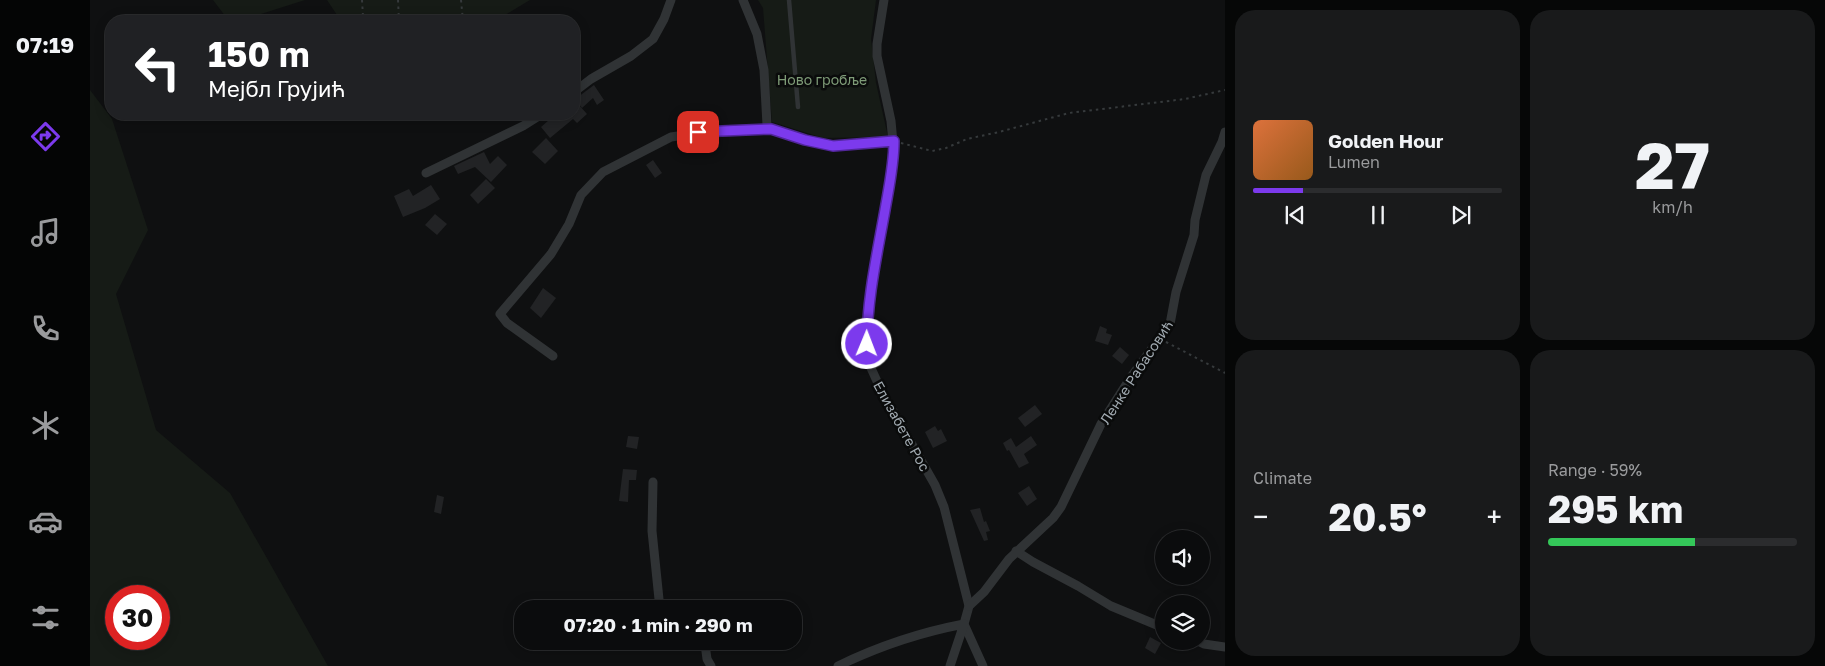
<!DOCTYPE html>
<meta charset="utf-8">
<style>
body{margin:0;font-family:"Golos Text",sans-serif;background:#191a1b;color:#f1f3f6;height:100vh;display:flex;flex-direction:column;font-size:19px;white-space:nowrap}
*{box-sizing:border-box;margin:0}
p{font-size:16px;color:#9a9b9d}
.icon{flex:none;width:28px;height:28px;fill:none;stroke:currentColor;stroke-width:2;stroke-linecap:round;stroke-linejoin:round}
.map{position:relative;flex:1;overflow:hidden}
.panel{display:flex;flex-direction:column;gap:10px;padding:10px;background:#060707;width:600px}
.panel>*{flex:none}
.guide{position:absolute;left:15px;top:15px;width:475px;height:105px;border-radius:20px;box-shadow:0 2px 12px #0003,0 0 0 1px #2b2c2e;background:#202124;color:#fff;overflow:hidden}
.controls{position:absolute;left:1065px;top:530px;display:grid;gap:10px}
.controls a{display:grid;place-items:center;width:55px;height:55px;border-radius:50%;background:#0b0c0d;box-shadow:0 2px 12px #0003,0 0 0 1px #2b2c2e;font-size:25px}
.speed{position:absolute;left:15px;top:585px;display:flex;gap:10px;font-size:25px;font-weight:700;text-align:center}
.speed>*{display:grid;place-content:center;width:65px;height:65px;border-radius:50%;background:#0b0c0d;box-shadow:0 2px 12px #0003,0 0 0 1px #2b2c2e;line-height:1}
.speed .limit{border:8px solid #d22;background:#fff;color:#111}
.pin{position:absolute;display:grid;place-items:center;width:42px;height:42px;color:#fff;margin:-21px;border-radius:10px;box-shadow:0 2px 8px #0006}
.me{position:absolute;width:55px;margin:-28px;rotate:1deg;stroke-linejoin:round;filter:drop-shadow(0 0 4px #0008)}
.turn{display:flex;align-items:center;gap:18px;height:105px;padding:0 20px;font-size:22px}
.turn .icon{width:65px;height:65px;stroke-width:2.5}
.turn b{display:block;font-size:35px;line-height:42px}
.big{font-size:38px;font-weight:700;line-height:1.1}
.panel .tile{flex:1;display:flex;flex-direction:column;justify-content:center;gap:8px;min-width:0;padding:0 18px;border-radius:20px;background:#191a1b}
.panel .dial{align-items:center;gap:0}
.dial b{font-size:65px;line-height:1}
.song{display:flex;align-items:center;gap:15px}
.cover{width:60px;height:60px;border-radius:8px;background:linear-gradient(135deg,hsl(20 70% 55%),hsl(30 70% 35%))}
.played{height:5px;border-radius:2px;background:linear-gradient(90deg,#7c3aed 20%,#2b2c2e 20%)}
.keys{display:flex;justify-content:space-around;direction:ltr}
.heat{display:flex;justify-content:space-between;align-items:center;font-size:28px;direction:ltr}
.charge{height:8px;border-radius:4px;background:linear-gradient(90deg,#34c759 59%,#2b2c2e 0)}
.panel .tiles{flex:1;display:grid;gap:10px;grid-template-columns:repeat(2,1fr)}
.trip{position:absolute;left:424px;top:600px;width:288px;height:50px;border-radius:20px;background:#0b0c0d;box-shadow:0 2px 12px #0003,0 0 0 1px #2b2c2e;font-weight:700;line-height:50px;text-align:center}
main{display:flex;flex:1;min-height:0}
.tab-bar{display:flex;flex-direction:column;width:90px;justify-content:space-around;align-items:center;background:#040505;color:#9a9b9d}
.tab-bar .icon{width:35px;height:35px}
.tab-bar .current{color:#7c3aed}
.tab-bar b{font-size:22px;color:#f1f3f6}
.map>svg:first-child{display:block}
</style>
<main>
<nav class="tab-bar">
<b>07:19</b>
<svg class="icon current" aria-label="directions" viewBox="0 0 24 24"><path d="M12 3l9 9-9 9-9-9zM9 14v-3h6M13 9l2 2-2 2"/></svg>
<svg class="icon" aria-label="music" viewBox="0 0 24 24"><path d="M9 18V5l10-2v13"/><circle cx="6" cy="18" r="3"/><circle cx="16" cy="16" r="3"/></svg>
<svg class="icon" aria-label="phone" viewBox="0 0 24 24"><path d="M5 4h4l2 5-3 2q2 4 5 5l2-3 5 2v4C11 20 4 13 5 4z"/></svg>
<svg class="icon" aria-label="climate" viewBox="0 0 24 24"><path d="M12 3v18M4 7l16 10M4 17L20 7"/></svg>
<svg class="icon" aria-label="car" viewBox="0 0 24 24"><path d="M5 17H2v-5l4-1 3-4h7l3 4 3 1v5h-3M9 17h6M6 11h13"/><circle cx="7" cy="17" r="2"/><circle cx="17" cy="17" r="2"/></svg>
<svg class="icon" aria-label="filters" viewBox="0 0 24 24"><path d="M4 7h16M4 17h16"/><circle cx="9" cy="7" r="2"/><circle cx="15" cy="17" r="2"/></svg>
</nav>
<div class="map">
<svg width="1135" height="666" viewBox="0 0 1135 666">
<rect width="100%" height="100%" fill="#0f1011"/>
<g fill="#161b16" fill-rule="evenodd">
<polygon points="123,0 215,0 149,21 139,21"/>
<polygon points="237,0 440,0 405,21 251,21"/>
<polygon points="668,0 786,0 781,39 786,83 798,137 733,138 682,122 673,8"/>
<path d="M0,90L22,119L58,230L26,294L66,430L140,493L238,666H0ZM69,596V639H26V596Z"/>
</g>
<g fill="#222325">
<polygon points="504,85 514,100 507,105 503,98 492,108 484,98 488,97"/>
<polygon points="488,104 497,114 487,123 483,119 460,138 451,127 466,114 484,114 484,107"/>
<polygon points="456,138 468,151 455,164 442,152"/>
<polygon points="394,152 400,164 408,156 417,165 401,182 385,167 368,174 364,166"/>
<polygon points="563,160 572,173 565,178 556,165"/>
<polygon points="396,179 405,188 388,204 380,195"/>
<polygon points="341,185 350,199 335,208 313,217 304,196 319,189 323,196"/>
<polygon points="345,214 357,224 347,235 335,225"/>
<polygon points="453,288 466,298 451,318 440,308"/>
<polygon points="1010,326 1017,329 1016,333 1022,335 1018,345 1005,341"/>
<polygon points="1030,347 1039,355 1032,364 1022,356"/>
<polygon points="945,405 952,414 935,427 928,418"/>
<polygon points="845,426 848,431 851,429 857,441 843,448 835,432"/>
<polygon points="538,436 549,437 547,449 536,447"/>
<polygon points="941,436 947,445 934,454 939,463 929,468 919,450 917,451 913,443 921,438 926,447"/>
<polygon points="533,469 547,470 546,480 539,480 538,502 529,501"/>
<polygon points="939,486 947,499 937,506 928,493"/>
<polygon points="347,495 354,497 351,514 344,512"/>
<polygon points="890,508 894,522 896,521 900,531 896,532 898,540 894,541 880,510"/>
<polygon points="1060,637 1071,643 1065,654 1055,648"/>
</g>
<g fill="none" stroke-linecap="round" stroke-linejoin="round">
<g stroke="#363a3c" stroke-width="2" stroke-dasharray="2.5 4" stroke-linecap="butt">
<polyline points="272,0 273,16"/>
<polyline points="308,0 309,21"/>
<polyline points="371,0 373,21"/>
<polyline points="811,143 842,151 856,148 877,139 909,132 979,113 1095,99 1135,90"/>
<polyline points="1076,342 1135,373"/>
</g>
<polyline stroke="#303335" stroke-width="4.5" points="699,0 708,107"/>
<g stroke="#303335" stroke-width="9">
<polyline points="653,0 667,34 674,70 677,125 681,129 715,140 743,146 804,141"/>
<polyline points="794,0 787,44 787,56 801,121 804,154 781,288 777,321 777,345 781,368 791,390 845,485 854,507 879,606 874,624 893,666"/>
<polyline points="484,92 501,79 541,56 563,39 574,19 581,0"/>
<polyline points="336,173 433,126 452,114"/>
<polyline points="463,356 417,323 410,314 461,254 479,224 491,195 513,172 581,137 608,133 681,129"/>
<polyline points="563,482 562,531 570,609"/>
<polyline points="926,551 943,562 988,586 1021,606 1074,628"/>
<polyline points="879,606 894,592 919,559 963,518 971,507 1011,424 1041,377 1080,324 1086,292 1104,235 1105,220 1116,175 1132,142 1135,132"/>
<polyline points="573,641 574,644 610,641 615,644 617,659 621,666"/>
<polyline points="1108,641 1114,644 1135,647"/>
<path d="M748,666C787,647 832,632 874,624L860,666"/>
</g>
</g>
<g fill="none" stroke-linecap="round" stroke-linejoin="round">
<defs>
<path id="route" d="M608,132L681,129L715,140L743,146L804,141C804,164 799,187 795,210C787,255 777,299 777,344"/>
</defs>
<use href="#route" stroke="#51269a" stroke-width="12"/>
<use href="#route" stroke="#7c3aed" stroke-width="9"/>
</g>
<g text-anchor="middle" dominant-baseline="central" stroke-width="5" stroke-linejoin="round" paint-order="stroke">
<g font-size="14" fill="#7f9c78" stroke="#0a0b0b">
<text x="732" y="79">Ново гробље</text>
</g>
<g font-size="14" fill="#a1aab1" stroke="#0a0b0b">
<text transform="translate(1046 372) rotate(-57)">Ленке Рабасовић</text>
<text transform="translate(812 426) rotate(61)">Елизабете Рос</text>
</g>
</g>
</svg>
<div class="controls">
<a><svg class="icon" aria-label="sound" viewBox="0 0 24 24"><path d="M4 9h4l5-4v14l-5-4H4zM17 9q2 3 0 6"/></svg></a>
<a><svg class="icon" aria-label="layers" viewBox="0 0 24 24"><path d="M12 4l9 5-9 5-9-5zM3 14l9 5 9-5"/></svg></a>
</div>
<div class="speed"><div class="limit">30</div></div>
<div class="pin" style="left:608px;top:132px;background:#d93025"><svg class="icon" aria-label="arrive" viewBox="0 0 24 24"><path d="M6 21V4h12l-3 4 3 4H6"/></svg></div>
<svg class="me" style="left:777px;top:344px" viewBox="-20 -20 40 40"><circle r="17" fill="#7c3aed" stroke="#fff" stroke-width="3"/><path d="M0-11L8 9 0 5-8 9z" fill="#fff"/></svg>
<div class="trip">07:20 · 1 min · 290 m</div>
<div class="guide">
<div class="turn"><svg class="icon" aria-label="left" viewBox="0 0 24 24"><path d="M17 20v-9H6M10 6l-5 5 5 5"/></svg><div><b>150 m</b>Мејбл Грујић</div></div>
</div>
</div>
<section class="panel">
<div class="tiles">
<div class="tile">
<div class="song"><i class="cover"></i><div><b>Golden Hour</b><p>Lumen</p></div></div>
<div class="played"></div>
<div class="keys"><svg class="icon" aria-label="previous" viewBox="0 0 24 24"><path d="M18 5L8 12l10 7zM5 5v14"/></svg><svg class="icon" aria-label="pause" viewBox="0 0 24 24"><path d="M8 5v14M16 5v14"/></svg><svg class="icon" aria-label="next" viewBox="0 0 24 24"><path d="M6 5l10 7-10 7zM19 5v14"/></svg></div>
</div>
<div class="tile dial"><b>27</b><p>km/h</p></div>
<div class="tile"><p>Climate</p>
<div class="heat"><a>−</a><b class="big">20.5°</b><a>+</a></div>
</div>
<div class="tile"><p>Range · 59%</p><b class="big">295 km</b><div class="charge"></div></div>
</div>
</section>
</main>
